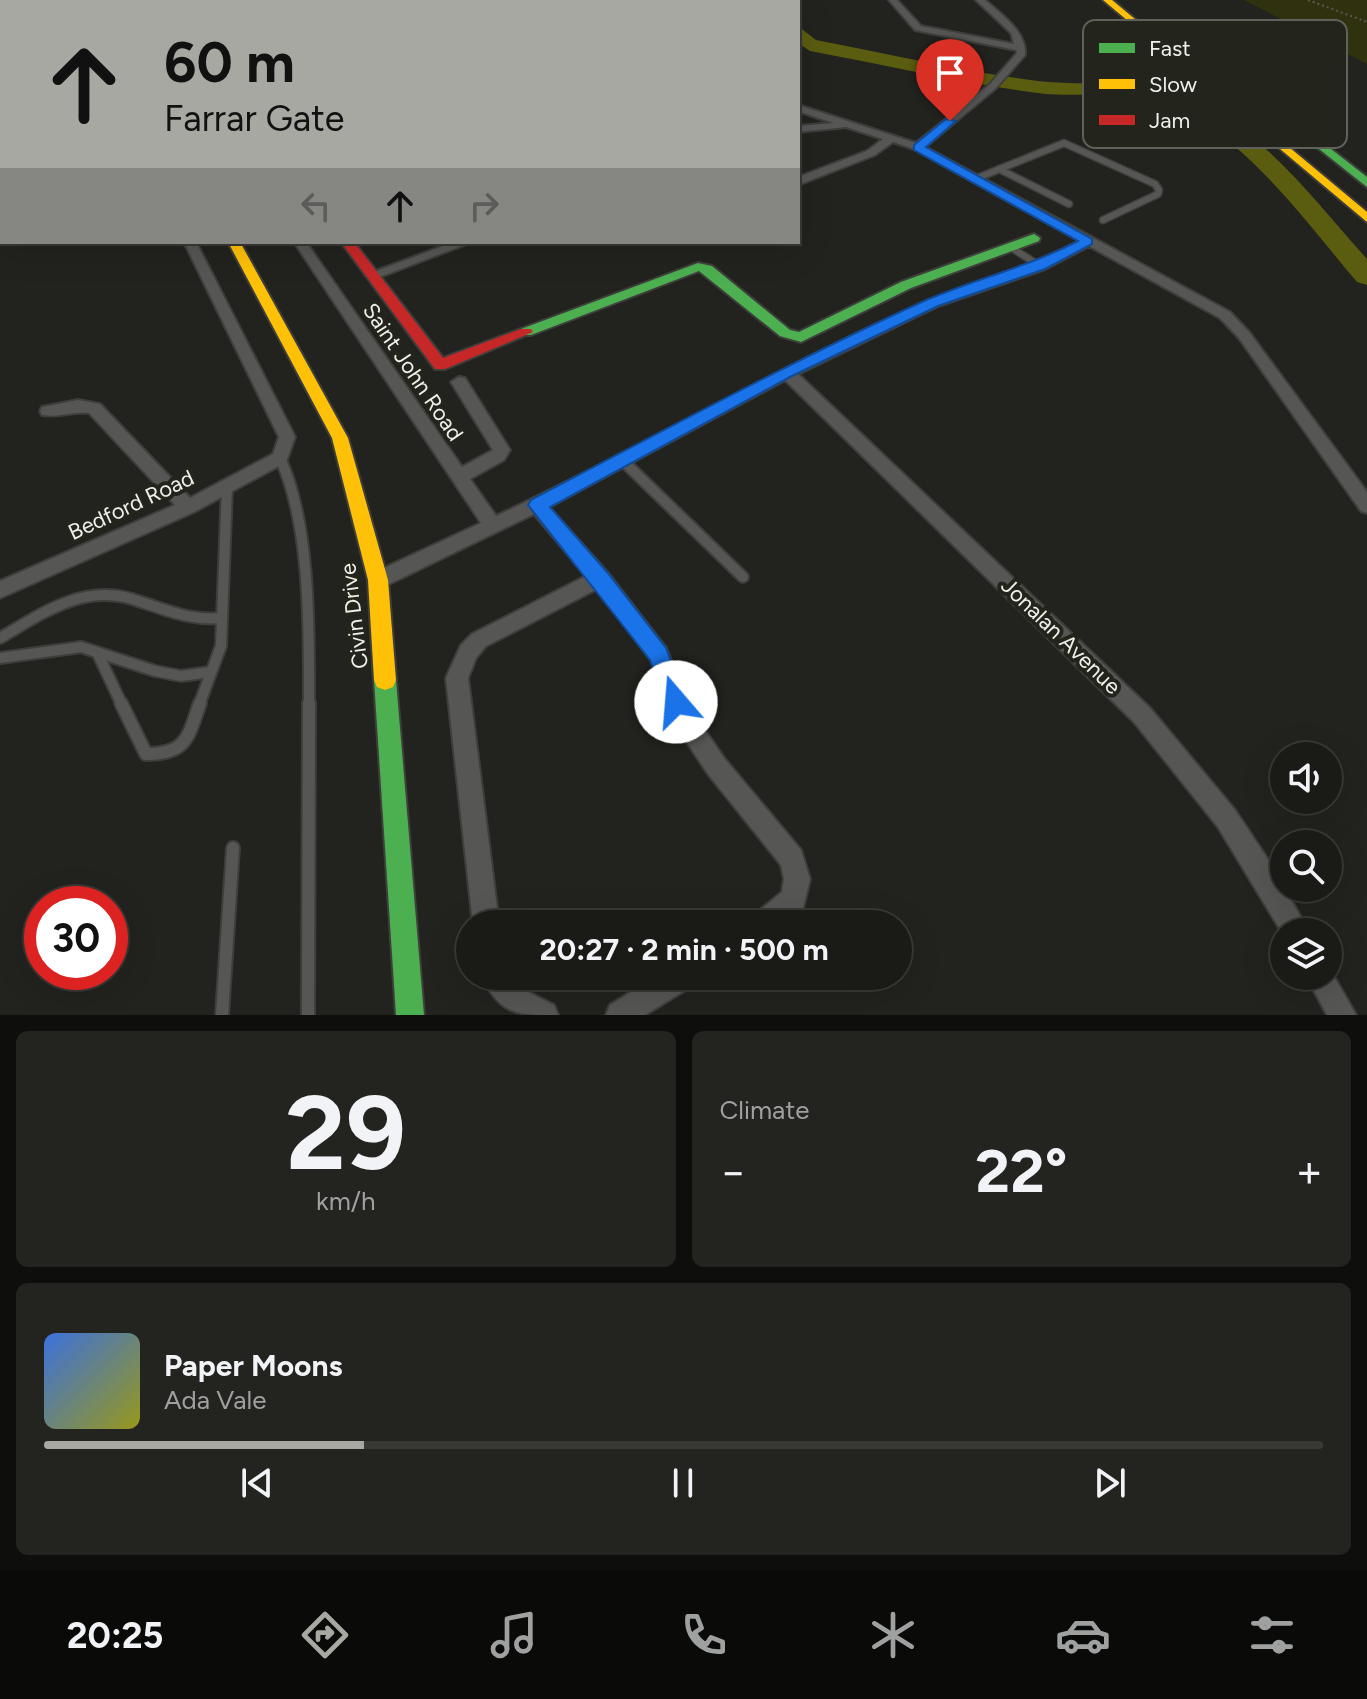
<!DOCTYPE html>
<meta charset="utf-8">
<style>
body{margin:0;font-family:Figtree,sans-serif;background:#23231f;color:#f1f3f6;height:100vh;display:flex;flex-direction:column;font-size:30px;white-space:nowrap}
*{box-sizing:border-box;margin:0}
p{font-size:26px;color:#9fa1a1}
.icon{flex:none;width:44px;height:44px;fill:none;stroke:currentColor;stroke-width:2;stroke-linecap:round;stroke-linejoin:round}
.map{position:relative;height:1015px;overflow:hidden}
.sheet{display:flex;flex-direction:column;gap:16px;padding:16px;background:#0e0e0c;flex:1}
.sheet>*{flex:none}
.hud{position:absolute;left:0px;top:0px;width:800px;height:244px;box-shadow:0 8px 32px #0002,0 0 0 2px #383835;background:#a8a8a3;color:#111;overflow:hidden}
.controls{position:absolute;left:1270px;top:742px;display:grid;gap:16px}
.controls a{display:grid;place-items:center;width:72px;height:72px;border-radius:50%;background:#1a1a16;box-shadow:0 8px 32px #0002,0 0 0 2px #383835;font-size:40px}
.speed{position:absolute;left:24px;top:886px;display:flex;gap:16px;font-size:40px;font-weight:700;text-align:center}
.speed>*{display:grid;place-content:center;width:104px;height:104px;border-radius:50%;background:#1a1a16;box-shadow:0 8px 32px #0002,0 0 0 2px #383835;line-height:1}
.speed .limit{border:12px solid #d22;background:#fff;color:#111}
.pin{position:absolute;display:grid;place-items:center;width:68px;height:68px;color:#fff;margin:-82px -34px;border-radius:50% 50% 50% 0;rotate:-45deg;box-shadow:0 0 8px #0007}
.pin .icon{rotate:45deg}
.me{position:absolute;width:88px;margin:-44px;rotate:342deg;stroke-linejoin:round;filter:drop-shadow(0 0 6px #0008)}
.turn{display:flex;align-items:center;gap:28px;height:168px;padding:0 32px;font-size:36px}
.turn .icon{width:104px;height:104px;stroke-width:2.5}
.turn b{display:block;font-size:56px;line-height:68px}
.lanes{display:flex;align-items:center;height:76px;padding:0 32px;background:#0003;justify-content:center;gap:40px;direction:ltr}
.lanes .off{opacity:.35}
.big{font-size:60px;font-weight:700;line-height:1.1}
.sheet .tile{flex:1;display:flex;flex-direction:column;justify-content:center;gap:12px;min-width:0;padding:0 28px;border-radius:12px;background:#23231f}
.sheet .dial{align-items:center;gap:0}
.dial b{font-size:104px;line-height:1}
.song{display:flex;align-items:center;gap:24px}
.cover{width:96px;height:96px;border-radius:12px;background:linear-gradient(135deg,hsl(220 70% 55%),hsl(60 70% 35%))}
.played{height:8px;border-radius:4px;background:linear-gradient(90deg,#a8a8a3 25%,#383835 25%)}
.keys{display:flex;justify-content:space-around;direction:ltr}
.heat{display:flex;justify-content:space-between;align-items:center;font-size:44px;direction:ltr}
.sheet .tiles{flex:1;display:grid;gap:16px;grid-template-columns:1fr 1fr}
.tile:last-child{grid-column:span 2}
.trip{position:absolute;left:456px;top:910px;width:456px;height:80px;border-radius:40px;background:#1a1a16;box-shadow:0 8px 32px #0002,0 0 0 2px #383835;font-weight:700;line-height:80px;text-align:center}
.menu{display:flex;height:128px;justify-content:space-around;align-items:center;background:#0a0a09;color:#9fa1a1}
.menu .icon{width:56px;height:56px}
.menu .active{color:#a8a8a3}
.menu b{font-size:36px;color:#f1f3f6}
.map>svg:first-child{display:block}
</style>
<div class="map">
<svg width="1367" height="1015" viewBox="0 0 1367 1015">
<rect width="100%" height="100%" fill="#22221e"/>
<polygon fill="#30320f" points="1244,0 1367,0 1367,64"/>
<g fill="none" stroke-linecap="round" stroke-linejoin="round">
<g fill="#5a5c10" fill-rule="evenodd">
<polygon points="755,0 773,0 775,2 757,2"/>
<path d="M798,26L816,40C890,54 964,72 1038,81C1091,87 1150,76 1199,101C1267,136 1317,203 1367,259V285L1357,282C1306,222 1256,151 1186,112C1143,87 1084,99 1037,93C961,83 885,65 810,51L798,43Z"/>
</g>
</g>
<polygon fill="#5e5e52" stroke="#75756a" stroke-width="2" points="471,0 526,0 525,2 470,2"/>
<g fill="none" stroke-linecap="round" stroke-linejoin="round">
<defs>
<polyline id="lane-far3" points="216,2 226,0"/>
<g id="lane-far2">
<polyline points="999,169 1069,204"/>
<polyline points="975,179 1064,143 1155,184 1159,190 1158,194 1103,220"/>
<polyline points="1012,248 1040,266"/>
</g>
<g id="lane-far1">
<path d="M280,458C311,525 309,631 309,705"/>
<polyline points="621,459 743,577"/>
<path d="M0,638C41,614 82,584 132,599C164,609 188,621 222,618"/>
<polyline points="98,654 122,705"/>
<polyline points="0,658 81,647 155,671 181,676 210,672"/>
<polyline points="199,705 221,646 227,487"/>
</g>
<g id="lane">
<path d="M121,703L146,754C187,754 188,737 200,703"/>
<polyline points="222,1015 233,848"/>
<polyline points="308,1015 309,703"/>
</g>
<g id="street">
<polygon points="71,0 79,0 80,2 72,2"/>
<path d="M889,0H897L921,26L1014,44L1011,33L976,0H985C1002,15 1027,32 1025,55L996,88L925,147L1230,312L1249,332L1367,492V513L1361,511L1239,338L1220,318L1089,246L1045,269L938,306L798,374L1150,708L1235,810L1271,864L1309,932H1284V936L1218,827L1134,722L785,380L549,507L607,572L666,648L693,713L724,758L801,850L810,879L803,908L783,924H750L754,915L782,892L784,879L781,865L708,774L677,727L651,660L597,589L486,646L476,658L468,678L499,924H473L446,678L461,645L472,634L586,576L534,514L385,586L378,588L371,586L368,580L371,574L481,523L294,242H306L462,467L493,450L451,382L459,377L465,378L510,450L504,460L470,479L496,516C625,456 748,385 877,324C943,293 1014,274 1080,241L914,149L893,142L875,155L798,185V177L867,151L883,139L846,127L798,132V126L833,123L798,111V105L916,143L990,84L1017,53L1016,50L915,30Z"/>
<polygon points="2,36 2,42 0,43 0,37"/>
<polygon points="2,178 2,186 0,187 0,179"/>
<path d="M184,242H196L295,437L286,462L194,512L0,598V581L175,505L89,413C73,411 57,418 42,415L40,411L42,407L78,400L100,404L190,498L273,454L279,437Z"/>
<polygon points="454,242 472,242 377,278 372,279 365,275"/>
<polygon points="1328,966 1356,1015 1327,1015 1306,976 1328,976"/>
<path d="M482,976H512L520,988L554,1005L558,1015C516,1015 500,1015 482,976Z"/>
<polygon points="657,976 696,976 692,986 645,1015 606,1015 610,1005"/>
</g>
<g id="fast">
<polygon points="1229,70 1367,177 1367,187 1226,75 1224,73"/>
<polygon points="1034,234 1040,238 1039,241 911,288 801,342 780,336 699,271 531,335 521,335 519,332 521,329 698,263 712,266 790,330 799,332 901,282"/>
<polygon points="385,670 393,673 396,680 424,1015 396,1015 374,680 377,673"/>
</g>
<g id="slow">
<polygon points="1103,0 1112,0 1367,212 1367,222"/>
<polygon points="228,242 240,242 348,438 388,580 396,680 393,687 385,690 377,687 374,680 368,580 332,438"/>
</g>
<g id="jam">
<rect x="107" y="0" width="8" height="2"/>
<polygon points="341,242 354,242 443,358 521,329 531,329 533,332 445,369 435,369"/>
</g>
</defs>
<use href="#lane-far3" stroke="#3e3e3c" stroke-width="7"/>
<use href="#lane-far2" stroke="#3e3e3c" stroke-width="9"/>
<use href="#lane-far1" stroke="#3e3e3c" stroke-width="14"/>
<use href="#lane" stroke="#3e3e3c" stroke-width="16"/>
<use href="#street" stroke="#3e3e3c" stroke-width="4"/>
<use href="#fast" stroke="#3e3e3c" stroke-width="4"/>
<use href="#slow" stroke="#3e3e3c" stroke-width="4"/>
<use href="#jam" stroke="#3e3e3c" stroke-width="4"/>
<polyline stroke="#585856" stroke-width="2" stroke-dasharray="2 3" stroke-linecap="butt" points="1308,0 1367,22"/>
<use href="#lane-far3" stroke="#565755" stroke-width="5"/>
<use href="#lane-far2" stroke="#565755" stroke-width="6"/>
<use href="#lane-far1" stroke="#565755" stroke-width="10"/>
<use href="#lane" stroke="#565755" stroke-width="12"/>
<use href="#street" fill="#565755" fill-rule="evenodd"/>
<use href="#fast" fill="#4caf50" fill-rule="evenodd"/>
<use href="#slow" fill="#ffc107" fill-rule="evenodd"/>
<use href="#jam" fill="#c62828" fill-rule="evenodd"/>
</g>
<path fill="#1a73e8" stroke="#114b97" stroke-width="2" d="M946,119L956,121L926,147L1092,239V244L1045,269L938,306L792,376L550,507L607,572L666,648L687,702L684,710L676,713L668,710L650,660L528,505L531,500C661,432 790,362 924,301C975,279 1028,267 1078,241L914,150V145Z"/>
<g text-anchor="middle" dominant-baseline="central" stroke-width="8" stroke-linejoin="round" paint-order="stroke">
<g font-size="22" fill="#f0f0eb" stroke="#23241c">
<text transform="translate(413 372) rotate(56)">Saint John Road</text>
<text transform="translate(131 505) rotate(-25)">Bedford Road</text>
<text transform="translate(354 616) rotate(-97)">Civin Drive</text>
<text transform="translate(1061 636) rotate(44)">Jonalan Avenue</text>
</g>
</g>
<rect x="1083" y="20" width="264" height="128" rx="12" fill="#23241c" stroke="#60615a" stroke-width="2"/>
<rect x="1099" y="43" width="36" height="10" fill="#4caf50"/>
<rect x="1099" y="79" width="36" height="10" fill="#ffc107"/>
<rect x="1099" y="115" width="36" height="10" fill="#c62828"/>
<g font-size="22" fill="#f0f0eb">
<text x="1149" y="56">Fast</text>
<text x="1149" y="92">Slow</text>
<text x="1149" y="128">Jam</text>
</g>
</svg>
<div class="controls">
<a><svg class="icon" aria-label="sound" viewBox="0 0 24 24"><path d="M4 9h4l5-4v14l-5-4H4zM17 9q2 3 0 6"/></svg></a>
<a><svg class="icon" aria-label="search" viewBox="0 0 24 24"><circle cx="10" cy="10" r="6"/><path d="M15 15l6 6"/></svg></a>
<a><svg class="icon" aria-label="layers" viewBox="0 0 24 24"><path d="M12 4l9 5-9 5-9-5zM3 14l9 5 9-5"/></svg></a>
</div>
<div class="speed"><div class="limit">30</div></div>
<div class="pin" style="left:950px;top:121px;background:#d93025"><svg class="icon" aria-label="arrive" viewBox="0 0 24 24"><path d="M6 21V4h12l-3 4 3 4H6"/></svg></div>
<svg class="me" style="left:676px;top:702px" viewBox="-20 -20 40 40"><circle r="19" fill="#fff"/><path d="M0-13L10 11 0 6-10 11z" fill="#1a73e8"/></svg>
<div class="trip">20:27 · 2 min · 500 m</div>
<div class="hud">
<div class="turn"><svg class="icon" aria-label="ahead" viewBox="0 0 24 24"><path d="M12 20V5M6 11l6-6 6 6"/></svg><div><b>60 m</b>Farrar Gate</div></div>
<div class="lanes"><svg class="icon off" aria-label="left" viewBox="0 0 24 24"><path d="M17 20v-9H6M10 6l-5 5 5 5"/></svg><svg class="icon" aria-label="ahead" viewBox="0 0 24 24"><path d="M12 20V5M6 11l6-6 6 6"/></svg><svg class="icon off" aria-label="right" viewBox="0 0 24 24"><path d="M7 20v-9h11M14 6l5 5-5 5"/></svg></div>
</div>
</div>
<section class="sheet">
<div class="tiles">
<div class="tile dial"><b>29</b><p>km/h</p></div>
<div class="tile"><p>Climate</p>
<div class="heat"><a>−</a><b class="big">22°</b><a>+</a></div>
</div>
<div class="tile">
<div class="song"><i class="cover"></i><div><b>Paper Moons</b><p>Ada Vale</p></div></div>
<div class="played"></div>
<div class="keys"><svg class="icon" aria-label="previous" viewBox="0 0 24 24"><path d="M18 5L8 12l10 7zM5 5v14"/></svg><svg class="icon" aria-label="pause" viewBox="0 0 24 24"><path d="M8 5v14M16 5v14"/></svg><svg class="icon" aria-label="next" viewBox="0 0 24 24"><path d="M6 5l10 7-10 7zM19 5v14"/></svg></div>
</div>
</div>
</section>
<nav class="menu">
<b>20:25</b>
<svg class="icon active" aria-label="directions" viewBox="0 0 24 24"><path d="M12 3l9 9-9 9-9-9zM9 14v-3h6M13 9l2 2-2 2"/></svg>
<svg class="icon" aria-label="music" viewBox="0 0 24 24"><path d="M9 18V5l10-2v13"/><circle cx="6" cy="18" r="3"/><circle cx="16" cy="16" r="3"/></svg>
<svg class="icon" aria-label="phone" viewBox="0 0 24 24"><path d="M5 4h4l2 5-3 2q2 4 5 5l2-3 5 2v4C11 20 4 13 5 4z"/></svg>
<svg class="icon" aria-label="climate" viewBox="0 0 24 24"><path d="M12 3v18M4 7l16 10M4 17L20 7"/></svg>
<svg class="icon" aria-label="car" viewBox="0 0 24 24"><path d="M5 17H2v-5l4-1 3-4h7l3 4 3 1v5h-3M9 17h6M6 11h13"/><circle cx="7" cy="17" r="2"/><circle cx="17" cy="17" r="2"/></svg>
<svg class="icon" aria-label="filters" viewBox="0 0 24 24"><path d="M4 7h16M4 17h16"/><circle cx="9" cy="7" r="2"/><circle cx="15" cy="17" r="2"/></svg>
</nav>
